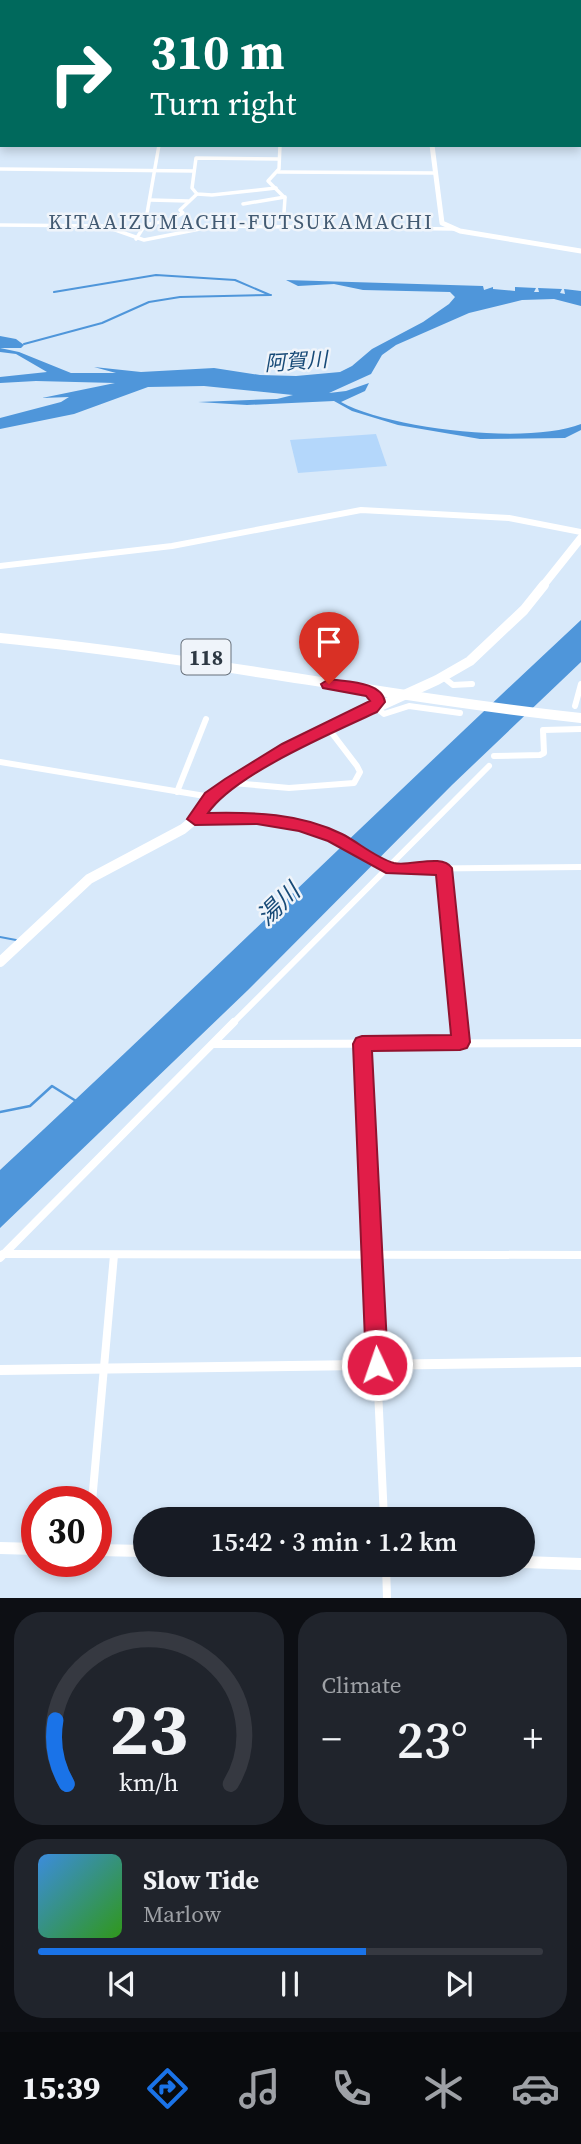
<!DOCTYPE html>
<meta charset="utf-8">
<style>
body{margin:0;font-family:"Source Serif 4","Noto Sans JP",serif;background:#20242c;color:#f1f3f6;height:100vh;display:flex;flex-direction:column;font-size:26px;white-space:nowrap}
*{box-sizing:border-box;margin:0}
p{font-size:23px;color:#9ea1a6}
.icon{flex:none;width:38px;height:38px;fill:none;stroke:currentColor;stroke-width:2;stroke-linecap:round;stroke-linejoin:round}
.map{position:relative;height:1598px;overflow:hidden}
.sheet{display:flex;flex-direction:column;gap:14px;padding:14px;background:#0d0f14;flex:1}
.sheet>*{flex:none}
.banner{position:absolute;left:0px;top:0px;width:581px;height:147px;box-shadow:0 4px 10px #0003;background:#00695c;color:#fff;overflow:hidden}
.speed{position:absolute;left:21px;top:1486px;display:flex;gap:14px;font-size:35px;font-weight:700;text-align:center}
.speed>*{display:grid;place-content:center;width:91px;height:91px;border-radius:50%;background:#171b24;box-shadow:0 4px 10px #0003;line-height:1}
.speed .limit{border:10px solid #d22;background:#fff;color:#111}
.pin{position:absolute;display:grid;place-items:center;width:60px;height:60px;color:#fff;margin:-72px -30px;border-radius:50% 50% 50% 0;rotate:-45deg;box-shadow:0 0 7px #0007}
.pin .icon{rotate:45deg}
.me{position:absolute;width:77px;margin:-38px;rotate:357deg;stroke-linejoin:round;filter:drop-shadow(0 0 5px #0008)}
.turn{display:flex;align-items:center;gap:24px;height:147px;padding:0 35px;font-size:32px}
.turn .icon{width:91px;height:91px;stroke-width:2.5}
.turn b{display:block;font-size:49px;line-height:60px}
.big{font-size:52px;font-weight:600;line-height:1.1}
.sheet .widget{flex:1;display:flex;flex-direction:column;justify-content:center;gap:10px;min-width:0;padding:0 24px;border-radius:28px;background:#20242c}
.sheet .dial{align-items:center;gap:0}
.dial svg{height:182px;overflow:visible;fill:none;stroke:#363941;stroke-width:7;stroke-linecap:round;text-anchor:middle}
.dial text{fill:#f1f3f6;stroke:none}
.song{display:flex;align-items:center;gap:21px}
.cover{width:84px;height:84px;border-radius:10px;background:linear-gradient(135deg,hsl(210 70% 55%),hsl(110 70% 35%))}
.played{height:7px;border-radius:4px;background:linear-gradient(90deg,#1a73e8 65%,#363941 65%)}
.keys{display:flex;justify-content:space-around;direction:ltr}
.heat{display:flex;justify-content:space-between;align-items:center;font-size:38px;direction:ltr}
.sheet .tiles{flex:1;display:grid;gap:14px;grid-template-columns:1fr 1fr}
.widget:last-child{grid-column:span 2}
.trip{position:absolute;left:133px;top:1507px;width:402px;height:70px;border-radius:35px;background:#171b24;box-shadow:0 4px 10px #0003;font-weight:600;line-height:70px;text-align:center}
.menu{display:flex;height:112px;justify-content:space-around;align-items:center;background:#090b0e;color:#9ea1a6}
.menu .icon{width:49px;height:49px}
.menu .active{color:#1a73e8}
.menu b{font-size:32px;color:#f1f3f6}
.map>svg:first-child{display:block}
</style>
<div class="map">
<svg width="581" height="1598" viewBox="0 0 581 1598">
<rect width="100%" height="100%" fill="#d8e9fa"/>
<polygon fill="#b4d7fb" points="376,434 387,466 298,473 290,440"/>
<g fill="#4f96da">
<path d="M286,280L483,286L484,290L493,287V289L515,291V287L536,288L534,292H539L538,288L562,289L560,293L565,294L564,289L581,291V306L554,299L522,300L469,313L396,345L382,355L371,374L329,393L346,391L369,383L365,391L341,402C389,429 529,445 581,424V430L565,438L480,439L398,425L352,411L334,401L247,405L198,402L277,399L293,395L204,386L148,387L74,414L0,429V418L61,402L69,397L42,398L115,383L36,381L0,383V377L47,372L16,354L0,352V336L16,339L24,345L21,348H0L19,352L71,373H116L94,367L141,372L214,368L260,375L296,376L340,372L352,366L372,349L423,322L449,304L455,297L450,292L363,290L334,284L298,286Z"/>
<path d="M581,620V662L452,785L248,990L0,1228V1170C195,989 386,802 581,620Z"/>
</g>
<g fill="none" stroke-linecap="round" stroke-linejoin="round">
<g stroke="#4f96da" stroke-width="2">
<polyline points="54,292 156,275 235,280 270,295"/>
<polyline points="24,344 102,323 149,302 180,297 271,295"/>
<polyline points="0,937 16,940"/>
</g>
<polyline stroke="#4f96da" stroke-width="2.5" points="0,1112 30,1106 52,1086 76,1101"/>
<g stroke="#fff" stroke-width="3.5">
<polyline points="373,2 380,0"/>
<polyline points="280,145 279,169 268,181 285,198 283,227"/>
<polyline points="0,169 194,171"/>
<polyline points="278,172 435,173"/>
<polyline points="276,188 212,195 197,194 192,188 196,158 279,159"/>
<polyline points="150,200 188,201"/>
<polyline points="243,204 285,197"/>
<polyline points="0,225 104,226 144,240 215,226 454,229"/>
<polyline points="145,225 171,220 183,213 180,210 197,194"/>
<polyline points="136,239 145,225 159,145"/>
</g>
<g stroke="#fff" stroke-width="6">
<polyline points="443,677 453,685 472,684"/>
<polyline points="575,706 581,684"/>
<polyline points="375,707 384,714 409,706 460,713"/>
<polyline points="494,756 540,755 544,753 543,730 581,729"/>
<polyline points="0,762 211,797"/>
<polyline points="233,783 289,788 354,783 360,772 357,766 328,728"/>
<polyline points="177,792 206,719"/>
<polyline points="195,819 257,818 301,825 333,836 392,869 581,867"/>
<polyline points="443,868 458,1024"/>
<polyline points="232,1024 489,766"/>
</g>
<g stroke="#fff" stroke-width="8">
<polyline points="458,1022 460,1042"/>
<polyline points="214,1044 581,1043"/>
<polyline points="362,1044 384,1519"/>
<polyline points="3,1254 581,1255"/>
<polyline points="0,1258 234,1022"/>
<polyline points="92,1502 114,1255"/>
<polyline points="386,1564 387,1598"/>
</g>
<polyline stroke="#fff" stroke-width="6" points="0,566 172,546 361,510 509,518 581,532"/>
<polyline stroke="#fff" stroke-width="10" points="0,1370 581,1362"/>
<polyline stroke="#fff" stroke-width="5" points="432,145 442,223 460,231 581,251"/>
<g stroke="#fff" stroke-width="12">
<polyline points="0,1548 37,1549"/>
<polyline points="96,1550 145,1551"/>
<polyline points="523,1562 581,1564"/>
</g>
<polyline stroke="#fff" stroke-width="8" points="542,587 581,538"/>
<polyline stroke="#fff" stroke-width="10" points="0,962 89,879 183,829 195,819 211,797 288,748 437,680 470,661 524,610 544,585"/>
<g stroke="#fff" stroke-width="10">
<path d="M0,638C195,657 387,697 581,718"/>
<polyline points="370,692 378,700 371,708"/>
</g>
</g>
<path fill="#e11d48" stroke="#92132f" stroke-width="2" d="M329,679C346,682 382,681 385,702L377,712C332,733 235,774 208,813C253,812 300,813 342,834C358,842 376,858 394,863C410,867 442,853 452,868L470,1042L467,1048L460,1050L372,1051L388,1365L385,1372L377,1375L370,1372L366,1365L353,1044L356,1038L362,1036L451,1035L436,875L386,873L328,841L299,831L257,824L195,825L187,819L205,793L225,779L282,744L370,701L366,696L323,688L321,684Z"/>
<g text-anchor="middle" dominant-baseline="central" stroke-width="5" stroke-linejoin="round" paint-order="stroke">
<g font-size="21" letter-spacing="2" fill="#425a72" stroke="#eff4fa">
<text x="241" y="221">KITAAIZUMACHI-FUTSUKAMACHI</text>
</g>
<g font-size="21" font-style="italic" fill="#174a77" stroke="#eff4fa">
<text transform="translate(296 361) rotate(-4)">阿賀川</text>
</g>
<rect fill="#eff4fa" stroke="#67707a" stroke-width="2" x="181.5" y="639.5" width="49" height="35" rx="5"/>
<g font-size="21" font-weight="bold" fill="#2d3843">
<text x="206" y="657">118</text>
</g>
<g font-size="24" font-style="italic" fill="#174a77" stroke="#eff4fa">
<text transform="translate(278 904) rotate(-44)">湯川</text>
</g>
</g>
</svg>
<div class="speed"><div class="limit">30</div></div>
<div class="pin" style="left:329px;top:684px;background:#d93025"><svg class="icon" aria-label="arrive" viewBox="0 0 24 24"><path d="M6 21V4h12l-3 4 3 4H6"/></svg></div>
<svg class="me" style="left:377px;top:1365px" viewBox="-20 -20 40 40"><circle r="17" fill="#e11d48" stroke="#fff" stroke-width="3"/><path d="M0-11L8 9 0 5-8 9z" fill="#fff"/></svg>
<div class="trip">15:42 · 3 min · 1.2 km</div>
<div class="banner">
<div class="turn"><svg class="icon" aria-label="right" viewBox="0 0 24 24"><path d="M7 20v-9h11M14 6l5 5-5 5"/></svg><div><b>310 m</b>Turn right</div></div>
</div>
</div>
<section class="sheet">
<div class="tiles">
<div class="widget dial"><svg viewBox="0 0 100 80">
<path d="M14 69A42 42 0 1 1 86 69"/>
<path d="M14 69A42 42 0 0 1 9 41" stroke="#1a73e8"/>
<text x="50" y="56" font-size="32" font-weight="700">23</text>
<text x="50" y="72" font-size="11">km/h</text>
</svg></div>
<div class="widget"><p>Climate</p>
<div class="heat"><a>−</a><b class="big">23°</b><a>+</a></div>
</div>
<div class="widget">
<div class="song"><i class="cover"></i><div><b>Slow Tide</b><p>Marlow</p></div></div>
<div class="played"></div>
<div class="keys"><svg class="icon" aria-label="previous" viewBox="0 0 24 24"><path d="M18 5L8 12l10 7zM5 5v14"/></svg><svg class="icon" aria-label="pause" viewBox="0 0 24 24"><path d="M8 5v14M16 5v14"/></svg><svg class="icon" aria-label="next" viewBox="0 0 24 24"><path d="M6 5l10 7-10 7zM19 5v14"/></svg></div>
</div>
</div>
</section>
<nav class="menu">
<b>15:39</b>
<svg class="icon active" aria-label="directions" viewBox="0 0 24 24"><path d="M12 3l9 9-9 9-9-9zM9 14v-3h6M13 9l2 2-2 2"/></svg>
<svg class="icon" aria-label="music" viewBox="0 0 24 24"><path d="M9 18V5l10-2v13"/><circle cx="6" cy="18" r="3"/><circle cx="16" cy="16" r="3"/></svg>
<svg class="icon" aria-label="phone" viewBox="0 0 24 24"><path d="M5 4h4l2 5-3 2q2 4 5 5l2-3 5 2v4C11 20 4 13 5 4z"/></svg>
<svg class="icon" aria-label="climate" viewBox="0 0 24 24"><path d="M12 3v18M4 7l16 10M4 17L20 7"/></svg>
<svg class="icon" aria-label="car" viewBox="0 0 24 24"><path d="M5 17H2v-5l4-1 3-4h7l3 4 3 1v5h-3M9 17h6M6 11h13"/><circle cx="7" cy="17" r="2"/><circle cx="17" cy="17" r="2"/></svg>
</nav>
